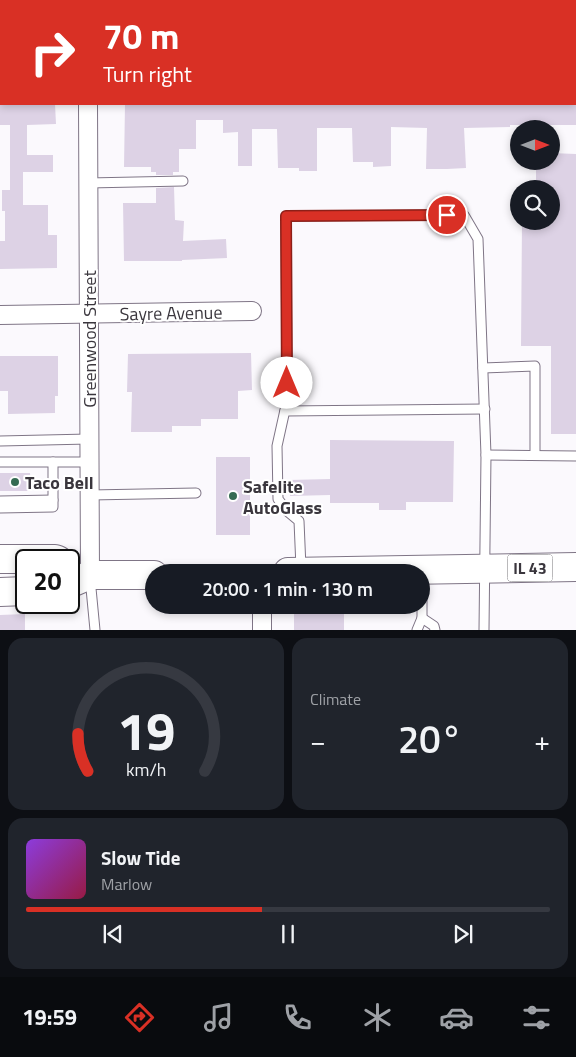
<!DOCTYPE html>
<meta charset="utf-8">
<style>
body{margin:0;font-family:"Titillium Web",sans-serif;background:#20242c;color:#f1f3f6;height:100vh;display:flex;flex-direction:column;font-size:19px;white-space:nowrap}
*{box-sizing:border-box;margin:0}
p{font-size:16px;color:#9ea1a6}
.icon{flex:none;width:28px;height:28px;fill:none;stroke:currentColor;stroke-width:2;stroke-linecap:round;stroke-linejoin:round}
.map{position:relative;height:630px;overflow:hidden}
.side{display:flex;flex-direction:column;gap:8px;padding:8px;background:#0d0f14;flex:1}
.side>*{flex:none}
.hud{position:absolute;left:0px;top:0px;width:576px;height:105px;box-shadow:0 2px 8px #0003;background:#d93025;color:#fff;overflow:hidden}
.needle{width:32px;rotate:90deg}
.buttons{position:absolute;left:510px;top:120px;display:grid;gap:10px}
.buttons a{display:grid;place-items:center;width:50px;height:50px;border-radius:50%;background:#171b24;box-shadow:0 2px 8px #0003;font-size:25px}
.speed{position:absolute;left:15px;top:549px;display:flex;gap:10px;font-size:25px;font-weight:700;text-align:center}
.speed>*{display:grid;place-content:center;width:65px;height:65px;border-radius:50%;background:#171b24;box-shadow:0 2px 8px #0003;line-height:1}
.speed .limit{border:2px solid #111;border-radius:8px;background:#fff;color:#111}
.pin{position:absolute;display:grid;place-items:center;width:42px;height:42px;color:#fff;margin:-21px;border:2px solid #fff;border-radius:50%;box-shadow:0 1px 5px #0007}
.me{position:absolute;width:55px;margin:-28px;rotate:0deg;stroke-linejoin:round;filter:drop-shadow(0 0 4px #0008)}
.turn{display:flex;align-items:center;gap:18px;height:105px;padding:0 20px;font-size:22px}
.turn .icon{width:65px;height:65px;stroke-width:2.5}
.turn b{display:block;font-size:35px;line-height:42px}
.big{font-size:38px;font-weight:600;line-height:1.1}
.side .tile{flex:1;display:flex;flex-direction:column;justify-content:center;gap:8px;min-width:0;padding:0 18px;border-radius:15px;background:#20242c}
.side .dial{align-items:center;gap:0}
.dial svg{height:130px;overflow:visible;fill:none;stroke:#363941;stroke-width:7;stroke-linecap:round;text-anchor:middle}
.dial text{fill:#f1f3f6;stroke:none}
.song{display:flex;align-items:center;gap:15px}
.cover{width:60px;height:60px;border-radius:8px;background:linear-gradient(135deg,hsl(270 70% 55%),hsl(340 70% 35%))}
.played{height:5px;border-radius:2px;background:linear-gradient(90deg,#d93025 45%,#363941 45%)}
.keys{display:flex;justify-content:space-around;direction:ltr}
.heat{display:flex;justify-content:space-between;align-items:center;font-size:28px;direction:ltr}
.side .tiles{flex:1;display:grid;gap:8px;grid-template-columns:1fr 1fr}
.tile:last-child{grid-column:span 2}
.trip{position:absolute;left:145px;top:564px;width:285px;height:50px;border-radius:25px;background:#171b24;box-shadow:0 2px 8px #0003;font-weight:600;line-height:50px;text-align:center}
.dock{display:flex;height:80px;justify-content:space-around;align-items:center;background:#090b0e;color:#9ea1a6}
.dock .icon{width:35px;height:35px}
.dock .active{color:#d93025}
.dock b{font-size:22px;color:#f1f3f6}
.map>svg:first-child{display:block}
</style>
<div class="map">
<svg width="576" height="630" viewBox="0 0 576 630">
<rect width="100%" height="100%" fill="#fbf9fd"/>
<g fill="#ddd2e5">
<polygon points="0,104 55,104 56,124 27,125 27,155 53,155 53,172 23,172 23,205 48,205 48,235 57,235 57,268 0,269 0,241 5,241 5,211 2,211 2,190 10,190 10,125 0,125"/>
<polygon points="125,104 576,104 576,125 510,125 510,127 464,128 466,168 447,169 426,169 427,128 391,127 391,166 373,167 373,162 353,162 352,128 317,128 317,171 299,171 299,168 278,168 277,129 252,129 252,166 238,166 238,132 223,133 223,120 196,120 196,149 179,149 179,172 173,172 173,175 156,175 156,172 151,172 151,167 124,167"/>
<polygon points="551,153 576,154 576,434 551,434 551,346 521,346 522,221 551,221 551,189 536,189 536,161 551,161"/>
<polygon points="174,187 175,220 184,221 183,241 226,239 227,258 182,260 182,261 124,261 123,203 156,203 156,188"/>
<polygon points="251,353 252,390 238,391 238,419 201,419 201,426 172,426 172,432 131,432 132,392 127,392 128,354"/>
<polygon points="0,356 58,356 58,396 55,396 55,413 8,414 8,391 0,391"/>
<polygon points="330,440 454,441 453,502 406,502 406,510 379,510 379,503 330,503 330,495 290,496 289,480 330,479"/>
<rect x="216" y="457" width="34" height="78"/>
<polygon points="0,473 30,473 31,491 0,491"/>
<polygon points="25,614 25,630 0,630 0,615"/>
<rect x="294" y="614" width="50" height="16"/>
</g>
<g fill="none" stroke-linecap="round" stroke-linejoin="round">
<defs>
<g id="service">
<polyline points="88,183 183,181"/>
<polyline points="483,368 535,366 535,455"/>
<polyline points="285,411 485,409"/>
<polyline points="0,441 89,439"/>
<polyline points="486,455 576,456"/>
<polyline points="0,462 89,462"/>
<polyline points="90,495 196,493"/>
<polyline points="0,501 53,500"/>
<polyline points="0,508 53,507 53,462"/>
<polyline points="301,568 299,521 287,511 278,499 277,446 287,401 286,216 464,215 478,239 486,455 484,630"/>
<polyline points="90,578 95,630"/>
<polyline points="422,618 434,626 435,630"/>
<polyline points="417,630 422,618 422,573"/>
</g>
<g id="minor">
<polyline points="87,0 87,1"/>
<polyline points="575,50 576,50"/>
<polyline points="0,56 1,56"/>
<polyline points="88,104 90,575"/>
<polyline points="0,315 252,311"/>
<polyline points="262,605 262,630"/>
</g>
<g id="primary">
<polyline points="0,559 55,559 58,560"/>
<polyline points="288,572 576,567"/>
<polyline points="69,584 90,575 154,575"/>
<polyline points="0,592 26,591"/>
</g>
</defs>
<use href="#service" stroke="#7f7586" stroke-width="11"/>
<use href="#minor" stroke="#7f7586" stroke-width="20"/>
<use href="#primary" stroke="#7f7586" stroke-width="30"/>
<use href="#service" stroke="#fff" stroke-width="9"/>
<use href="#minor" stroke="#fff" stroke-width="18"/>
<use href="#primary" stroke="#fff" stroke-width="28"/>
</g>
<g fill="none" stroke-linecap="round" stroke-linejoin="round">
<defs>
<polyline id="route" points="287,383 286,216 447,215"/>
</defs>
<use href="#route" stroke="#8d1f18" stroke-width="12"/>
<use href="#route" stroke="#d93025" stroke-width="9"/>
</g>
<g fill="#356b52" stroke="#fff" stroke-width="2">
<circle cx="15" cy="482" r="5"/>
<circle cx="233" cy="496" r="5"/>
</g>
<g text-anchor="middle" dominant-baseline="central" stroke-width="4" stroke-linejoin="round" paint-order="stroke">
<rect fill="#fff" stroke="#757277" stroke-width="1" x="507.5" y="554.5" width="45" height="27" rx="4"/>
<g font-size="16" font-weight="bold" fill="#3a363d">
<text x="530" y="568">IL 43</text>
</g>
<g font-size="18" fill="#3a363d" stroke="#fff">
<text transform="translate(171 313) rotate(-1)">Sayre Avenue</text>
<text transform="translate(89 339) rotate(-90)">Greenwood Street</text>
</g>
<g font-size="18" font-weight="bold" fill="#3a363d" stroke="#fff" text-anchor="start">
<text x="25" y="482">Taco Bell</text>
<text x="243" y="486">Safelite<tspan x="243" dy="21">AutoGlass</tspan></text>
</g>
</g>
</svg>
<div class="buttons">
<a><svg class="needle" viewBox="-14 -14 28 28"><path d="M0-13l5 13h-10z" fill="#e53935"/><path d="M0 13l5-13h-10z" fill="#9ea1a6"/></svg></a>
<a><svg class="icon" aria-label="search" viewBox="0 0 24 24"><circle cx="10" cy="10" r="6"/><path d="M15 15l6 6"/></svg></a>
</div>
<div class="speed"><div class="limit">20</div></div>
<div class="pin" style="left:447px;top:215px;background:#d93025"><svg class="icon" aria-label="arrive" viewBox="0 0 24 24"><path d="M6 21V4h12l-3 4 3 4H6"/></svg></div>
<svg class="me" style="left:287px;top:383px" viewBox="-20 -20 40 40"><circle r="19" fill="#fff"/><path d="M0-13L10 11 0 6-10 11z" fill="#d93025"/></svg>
<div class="trip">20:00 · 1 min · 130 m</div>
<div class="hud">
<div class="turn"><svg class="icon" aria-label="right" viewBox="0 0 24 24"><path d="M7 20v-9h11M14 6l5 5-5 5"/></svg><div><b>70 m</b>Turn right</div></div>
</div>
</div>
<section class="side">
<div class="tiles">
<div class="tile dial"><svg viewBox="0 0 100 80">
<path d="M14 69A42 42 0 1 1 86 69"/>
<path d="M14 69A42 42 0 0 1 8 46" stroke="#d93025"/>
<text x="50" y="56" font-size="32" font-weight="700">19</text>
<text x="50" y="72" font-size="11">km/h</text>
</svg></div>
<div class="tile"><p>Climate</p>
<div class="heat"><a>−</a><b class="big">20°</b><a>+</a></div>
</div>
<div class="tile">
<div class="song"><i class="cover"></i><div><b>Slow Tide</b><p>Marlow</p></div></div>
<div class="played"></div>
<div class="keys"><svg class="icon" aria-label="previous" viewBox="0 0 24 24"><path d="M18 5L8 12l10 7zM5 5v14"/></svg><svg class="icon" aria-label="pause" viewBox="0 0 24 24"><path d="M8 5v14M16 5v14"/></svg><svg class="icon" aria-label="next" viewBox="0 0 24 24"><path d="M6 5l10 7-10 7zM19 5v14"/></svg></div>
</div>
</div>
</section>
<nav class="dock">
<b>19:59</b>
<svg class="icon active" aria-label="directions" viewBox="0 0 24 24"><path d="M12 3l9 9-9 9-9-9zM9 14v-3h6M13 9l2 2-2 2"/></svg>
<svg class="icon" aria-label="music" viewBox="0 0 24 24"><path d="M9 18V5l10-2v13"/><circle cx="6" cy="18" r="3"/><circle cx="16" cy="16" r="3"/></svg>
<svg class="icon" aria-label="phone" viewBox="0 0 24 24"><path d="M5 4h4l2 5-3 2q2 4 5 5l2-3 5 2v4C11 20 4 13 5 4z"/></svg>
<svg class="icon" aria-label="climate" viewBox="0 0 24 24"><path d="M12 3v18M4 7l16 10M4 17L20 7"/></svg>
<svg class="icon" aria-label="car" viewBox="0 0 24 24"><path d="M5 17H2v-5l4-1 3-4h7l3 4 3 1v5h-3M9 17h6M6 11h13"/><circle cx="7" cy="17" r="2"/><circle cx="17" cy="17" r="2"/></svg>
<svg class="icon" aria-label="filters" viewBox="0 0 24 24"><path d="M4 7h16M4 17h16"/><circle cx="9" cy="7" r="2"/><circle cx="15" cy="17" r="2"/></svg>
</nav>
